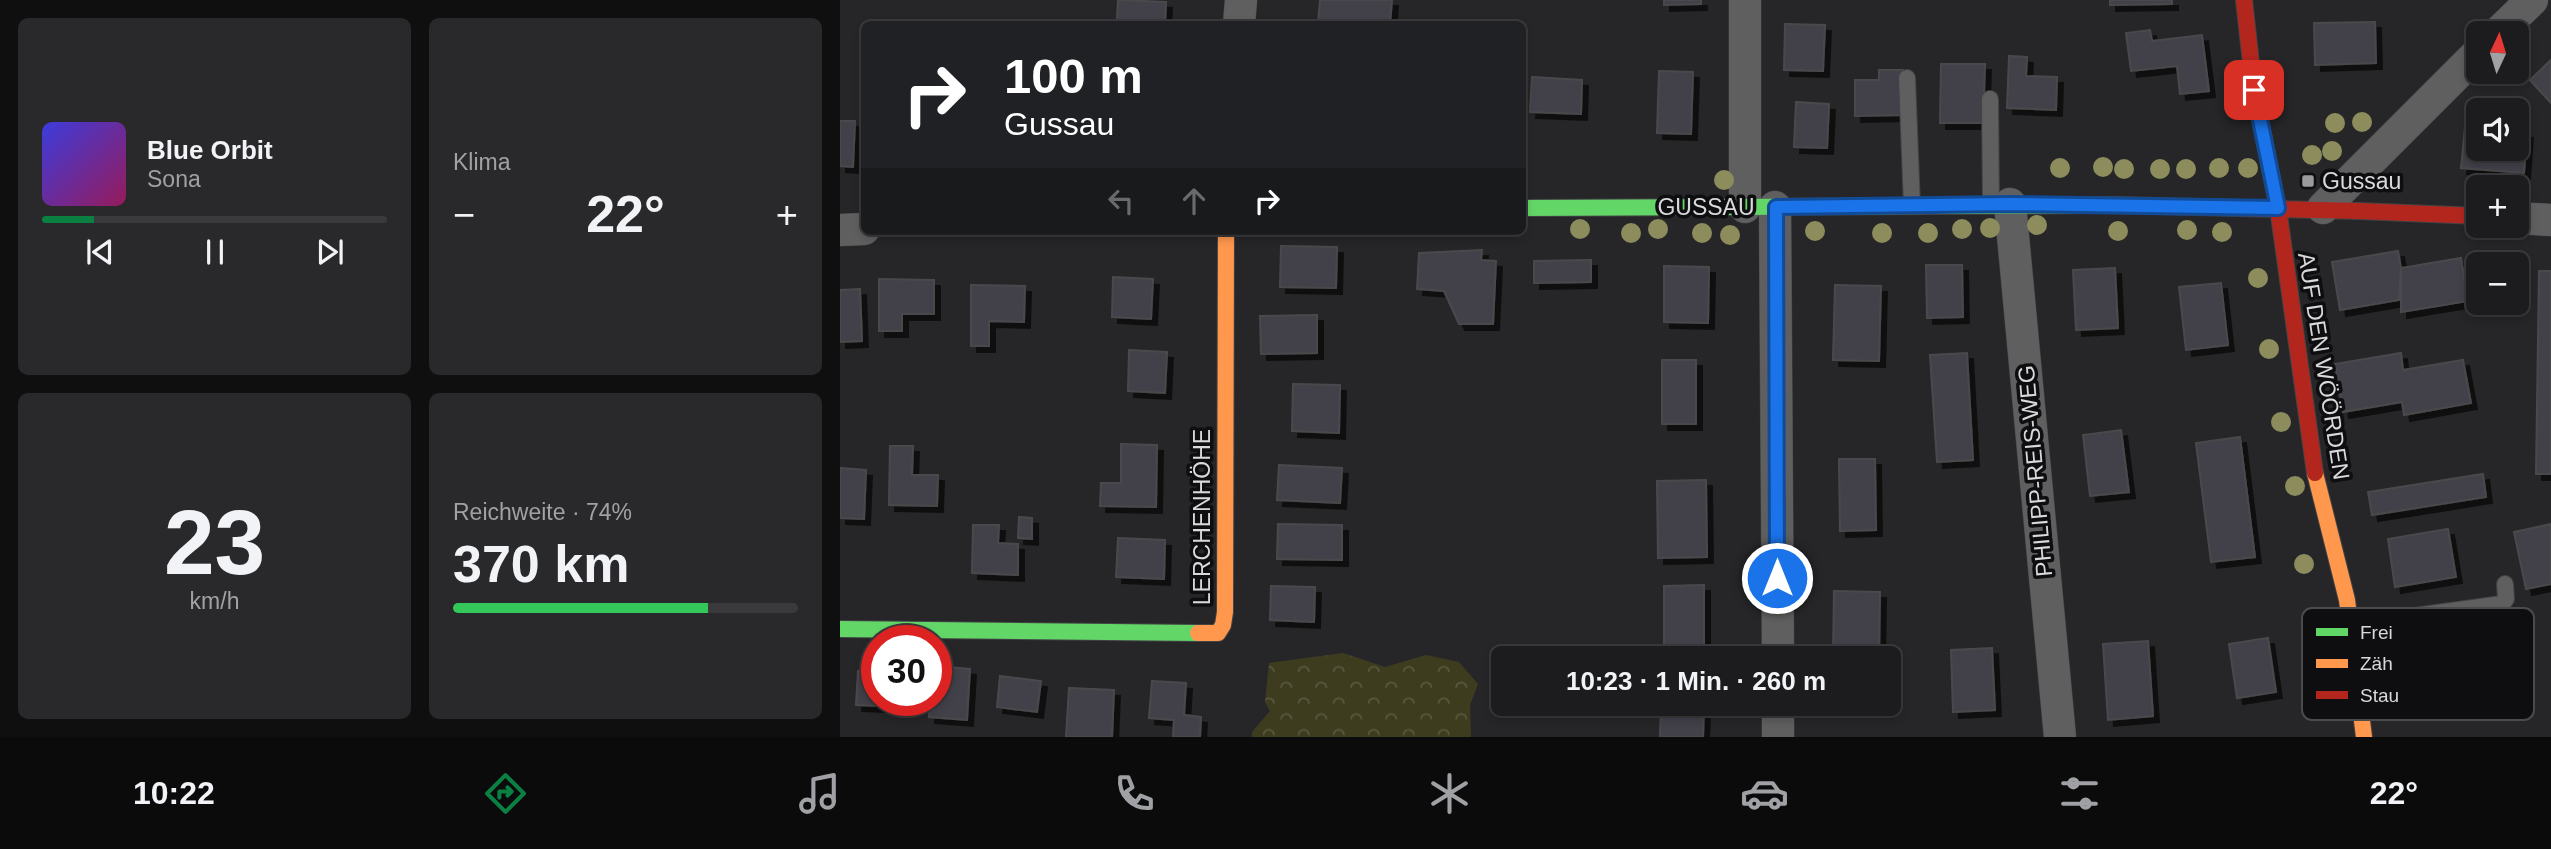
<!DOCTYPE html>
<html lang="de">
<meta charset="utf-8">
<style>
body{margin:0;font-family:Arial,sans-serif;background:#29292b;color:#f1f3f6;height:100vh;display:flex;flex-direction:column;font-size:26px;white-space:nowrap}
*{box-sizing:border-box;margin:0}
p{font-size:23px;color:#a0a1a4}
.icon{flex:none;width:38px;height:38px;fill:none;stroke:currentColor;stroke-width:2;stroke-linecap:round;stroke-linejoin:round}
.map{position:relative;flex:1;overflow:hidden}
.side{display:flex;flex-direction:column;gap:18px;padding:18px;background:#0f0f10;width:840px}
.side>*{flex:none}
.banner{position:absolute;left:21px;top:21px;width:665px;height:214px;border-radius:10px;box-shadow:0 4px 10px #0003,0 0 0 2px #3a3a3c;background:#202124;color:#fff;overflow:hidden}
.needle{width:46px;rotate:4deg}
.buttons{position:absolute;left:1626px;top:21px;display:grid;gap:14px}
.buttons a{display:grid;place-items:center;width:63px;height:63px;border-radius:10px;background:#1c1c1e;box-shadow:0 4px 10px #0003,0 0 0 2px #3a3a3c;font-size:35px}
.speed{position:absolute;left:21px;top:625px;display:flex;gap:14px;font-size:35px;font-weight:700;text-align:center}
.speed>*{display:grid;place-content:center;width:91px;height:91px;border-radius:50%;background:#1c1c1e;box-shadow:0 4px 10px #0003,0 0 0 2px #3a3a3c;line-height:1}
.speed .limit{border:10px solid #d22;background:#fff;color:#111}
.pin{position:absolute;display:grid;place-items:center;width:60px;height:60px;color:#fff;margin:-30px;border-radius:14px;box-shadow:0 4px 10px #0006}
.me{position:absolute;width:77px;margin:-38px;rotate:0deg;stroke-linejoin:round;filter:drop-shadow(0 0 5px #0008)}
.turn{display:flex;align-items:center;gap:24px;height:147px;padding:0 28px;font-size:32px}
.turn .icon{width:91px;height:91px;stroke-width:2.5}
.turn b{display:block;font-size:49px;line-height:60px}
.lanes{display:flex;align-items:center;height:66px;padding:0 28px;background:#0003;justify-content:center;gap:35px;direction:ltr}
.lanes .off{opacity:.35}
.big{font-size:52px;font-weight:700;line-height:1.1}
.side .tile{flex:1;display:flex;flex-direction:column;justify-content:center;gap:10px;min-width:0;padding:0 24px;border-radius:10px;background:#29292b}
.side .dial{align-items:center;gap:0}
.dial b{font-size:91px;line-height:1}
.song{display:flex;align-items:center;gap:21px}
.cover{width:84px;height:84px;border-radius:10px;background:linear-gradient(135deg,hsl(240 70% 55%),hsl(330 70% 35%))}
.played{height:7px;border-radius:4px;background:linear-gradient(90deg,#0b8043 15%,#3a3a3c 15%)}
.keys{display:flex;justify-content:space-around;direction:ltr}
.heat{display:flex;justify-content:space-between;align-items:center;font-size:38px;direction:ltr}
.charge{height:10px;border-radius:5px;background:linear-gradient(90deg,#34c759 74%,#3a3a3c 0)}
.side .tiles{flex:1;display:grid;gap:18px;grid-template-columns:repeat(2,1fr)}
.trip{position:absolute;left:651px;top:646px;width:410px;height:70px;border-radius:10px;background:#1c1c1e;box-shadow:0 4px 10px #0003,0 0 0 2px #3a3a3c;font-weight:700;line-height:70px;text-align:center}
.tabs{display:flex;height:112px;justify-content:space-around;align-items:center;background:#0b0b0c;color:#a0a1a4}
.tabs .icon{width:49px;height:49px}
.tabs .active{color:#0b8043}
.tabs b{font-size:32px;color:#f1f3f6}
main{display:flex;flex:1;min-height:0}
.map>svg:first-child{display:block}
</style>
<main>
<section class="side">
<div class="tiles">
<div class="tile">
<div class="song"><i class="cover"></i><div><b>Blue Orbit</b><p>Sona</p></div></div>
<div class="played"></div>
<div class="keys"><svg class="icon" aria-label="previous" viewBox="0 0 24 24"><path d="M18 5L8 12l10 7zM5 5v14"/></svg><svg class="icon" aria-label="pause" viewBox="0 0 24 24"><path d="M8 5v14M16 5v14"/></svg><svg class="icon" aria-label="next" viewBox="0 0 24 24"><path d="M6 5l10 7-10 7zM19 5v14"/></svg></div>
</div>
<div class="tile"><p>Klima</p>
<div class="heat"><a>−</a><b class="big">22°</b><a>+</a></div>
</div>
<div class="tile dial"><b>23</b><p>km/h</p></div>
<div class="tile"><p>Reichweite · 74%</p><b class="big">370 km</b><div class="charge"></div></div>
</div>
</section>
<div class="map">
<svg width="1711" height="737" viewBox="0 0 1711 737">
<defs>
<pattern id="park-crowns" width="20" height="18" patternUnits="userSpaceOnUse" patternTransform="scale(1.75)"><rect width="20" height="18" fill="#3d3c1f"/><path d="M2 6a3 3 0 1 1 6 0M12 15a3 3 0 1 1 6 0" fill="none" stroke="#58583f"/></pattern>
<filter id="shadow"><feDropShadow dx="6" dy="6" stdDeviation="0" flood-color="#0009"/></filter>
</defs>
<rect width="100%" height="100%" fill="#262628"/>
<polygon fill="url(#park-crowns)" points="503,653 545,667 586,655 619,662 638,684 630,705 631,737 412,737 412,732 430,711 425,702 429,663"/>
<g fill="#42404a" stroke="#4a4a4c" stroke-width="2" filter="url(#shadow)">
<polygon points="278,0 326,2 325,24 293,24 293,21 277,20"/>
<polygon points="480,0 552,0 550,24 478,24"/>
<polygon points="824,0 861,0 861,4 824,5"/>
<polygon points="1270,0 1332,0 1332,4 1270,5"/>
<polygon points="1535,22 1536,63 1475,65 1474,23"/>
<polygon points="945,24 985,25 983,71 944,70"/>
<polygon points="1310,30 1312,41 1362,35 1369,91 1340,94 1337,66 1291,71 1286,33"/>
<polygon points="1169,56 1187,57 1186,76 1217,77 1216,110 1167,108"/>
<polygon points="1711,60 1711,103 1690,80"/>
<polygon points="1101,64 1145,64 1143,123 1100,123"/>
<polygon points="1039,70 1063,70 1063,115 1015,116 1015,80 1039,80"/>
<polygon points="819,71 853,72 851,134 817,133"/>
<polygon points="692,77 742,80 741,114 690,112"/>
<polygon points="956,102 989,104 987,148 954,147"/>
<polygon points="0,121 15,121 13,167 0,166"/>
<polygon points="1625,127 1638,128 1638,149 1676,149 1676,131 1687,132 1684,173 1621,168"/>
<polygon points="441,246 497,247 496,288 440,287"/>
<polygon points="642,250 641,260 656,261 653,324 619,324 604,291 577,289 579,253"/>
<polygon points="1558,251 1561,268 1559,300 1500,310 1492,262"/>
<polygon points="1621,258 1628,301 1561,312 1561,268"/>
<polygon points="751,260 751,282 694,283 694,261"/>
<polygon points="1086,265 1122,265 1123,317 1087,318"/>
<polygon points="824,266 869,267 868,323 824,322"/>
<polygon points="1275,268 1278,328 1236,330 1233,270"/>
<polygon points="1699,271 1711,271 1711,474 1696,474"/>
<polygon points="273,277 313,279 311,319 272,317"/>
<polygon points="39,279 94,280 94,314 62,314 62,331 39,331"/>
<polygon points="1381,283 1388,345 1346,350 1339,287"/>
<polygon points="131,285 185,286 184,322 149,321 149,346 131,346"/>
<polygon points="995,285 1041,286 1039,361 993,360"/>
<polygon points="20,289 22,341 0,342 0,290"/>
<polygon points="477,315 477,353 421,354 420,316"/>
<polygon points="289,350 327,352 325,393 288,391"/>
<polygon points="1127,353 1133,460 1097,462 1090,355"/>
<polygon points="1561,353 1563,370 1623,360 1631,403 1564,415 1562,402 1503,412 1495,364"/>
<rect x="822" y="360" width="34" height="64"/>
<polygon points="453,384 500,385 499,433 452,431"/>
<polygon points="1281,430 1289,492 1250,496 1243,435"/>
<polygon points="1400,437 1415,557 1371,562 1356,443"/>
<polygon points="281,444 317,445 316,507 260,506 261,483 281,483"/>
<polygon points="50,446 73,446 72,475 98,475 97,506 49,505"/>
<polygon points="999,459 1035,459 1036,530 1000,531"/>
<polygon points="439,465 502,468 500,503 437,500"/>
<polygon points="0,468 26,470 24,519 0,518"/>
<polygon points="1643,474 1646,497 1532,515 1528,492"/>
<polygon points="866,480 867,557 818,558 817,481"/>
<polygon points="179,517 192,518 192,539 178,538"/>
<polygon points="438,524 502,525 502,560 437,559"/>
<polygon points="1711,524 1711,584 1686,589 1674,532"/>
<polygon points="133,525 159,525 158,543 178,544 178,575 132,573"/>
<polygon points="1608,529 1616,577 1555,587 1548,539"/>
<polygon points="278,538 325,540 324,579 276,577"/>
<polygon points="864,585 864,658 824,658 824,586"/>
<polygon points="431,586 475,587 474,622 430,620"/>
<polygon points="994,591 1040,592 1039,658 993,658"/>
<polygon points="1428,638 1436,692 1397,698 1389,644"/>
<polygon points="1308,641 1313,716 1268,720 1263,644"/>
<polygon points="1152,648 1155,710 1113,712 1111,650"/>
<polygon points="96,666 130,669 127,720 89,717 90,700 96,700"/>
<polygon points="18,671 37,672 37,700 65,700 64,707 16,705"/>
<polygon points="160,676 201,681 197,712 157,707"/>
<polygon points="312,681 346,683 344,715 361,717 360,737 333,737 334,720 309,718"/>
<polygon points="229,688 274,690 272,737 226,737"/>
<polygon points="821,704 864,704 863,737 820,737"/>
</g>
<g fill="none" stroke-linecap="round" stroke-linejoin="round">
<defs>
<g id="lane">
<polyline points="1067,78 1072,206"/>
<polyline points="1150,99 1151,205"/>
<polyline points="1510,625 1662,604 1666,599 1665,584"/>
</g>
<g id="street">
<polyline points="399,24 401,0"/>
<polyline points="1658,33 1692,0"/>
<polyline points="1170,204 1220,737"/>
<polyline points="905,207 905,0"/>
<polyline points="935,207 938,658"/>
<polyline points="1483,208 1638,53"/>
<polyline points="1676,218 1711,220"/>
<polyline points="0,230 24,229"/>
<polyline points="938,704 938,737"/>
</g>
<g id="fast">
<polyline points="682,208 1276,205"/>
<polyline points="0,629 358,633"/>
</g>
<g id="slow">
<polyline points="1475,473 1507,600 1524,737"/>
<polyline points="358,633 378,633 383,625 385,612 386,231"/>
</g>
<g id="jam">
<polyline points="1404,0 1414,90 1438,208 1475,473"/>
<polyline points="1276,205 1519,211 1638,216"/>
</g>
</defs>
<use href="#lane" stroke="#434345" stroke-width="18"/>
<use href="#street" stroke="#434345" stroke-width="33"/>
<use href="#fast" stroke="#434345" stroke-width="18"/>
<use href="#slow" stroke="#434345" stroke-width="18"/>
<use href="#jam" stroke="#434345" stroke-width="18"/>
<use href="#lane" stroke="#5f5f60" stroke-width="16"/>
<use href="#street" stroke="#5f5f60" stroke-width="32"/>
<use href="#fast" stroke="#63d668" stroke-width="16"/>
<use href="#slow" stroke="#ff974d" stroke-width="16"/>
<use href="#jam" stroke="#b3261e" stroke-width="16"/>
</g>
<g fill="#8d8c5c">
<circle cx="1522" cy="122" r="10"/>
<circle cx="1495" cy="123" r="10"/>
<circle cx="1492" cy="151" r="10"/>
<circle cx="1472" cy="155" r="10"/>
<circle cx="1263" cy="167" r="10"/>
<circle cx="1220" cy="168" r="10"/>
<circle cx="1379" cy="168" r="10"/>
<circle cx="1408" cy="168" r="10"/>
<circle cx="1284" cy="169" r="10"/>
<circle cx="1320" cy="169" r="10"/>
<circle cx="1346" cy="169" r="10"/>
<circle cx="884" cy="180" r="10"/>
<circle cx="1197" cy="225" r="10"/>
<circle cx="1150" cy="228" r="10"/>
<circle cx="740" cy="229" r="10"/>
<circle cx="818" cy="229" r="10"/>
<circle cx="1122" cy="229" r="10"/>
<circle cx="1347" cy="230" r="10"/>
<circle cx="975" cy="231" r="10"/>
<circle cx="1278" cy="231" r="10"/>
<circle cx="1382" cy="232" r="10"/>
<circle cx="791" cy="233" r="10"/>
<circle cx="862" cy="233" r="10"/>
<circle cx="1042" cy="233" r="10"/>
<circle cx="1088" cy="233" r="10"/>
<circle cx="890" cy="235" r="10"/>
<circle cx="1418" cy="278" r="10"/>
<circle cx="1429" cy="349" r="10"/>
<circle cx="1441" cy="422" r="10"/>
<circle cx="1455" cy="486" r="10"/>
<circle cx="1464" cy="564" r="10"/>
</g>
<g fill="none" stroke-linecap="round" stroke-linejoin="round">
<defs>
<polyline id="route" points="937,578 936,207 1170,204 1438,208 1414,90"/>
</defs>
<use href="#route" stroke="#114b97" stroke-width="18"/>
<use href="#route" stroke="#1a73e8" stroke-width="12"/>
</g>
<rect fill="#9a9a9c" stroke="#0e0e10" stroke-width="2.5" x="1461" y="174" width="14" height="14" rx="3.5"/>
<g text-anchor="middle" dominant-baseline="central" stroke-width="7" stroke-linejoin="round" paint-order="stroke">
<g font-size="23" fill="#d9d9db" stroke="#0e0e10" text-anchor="start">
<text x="1482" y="181">Gussau</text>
</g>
<g font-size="23" fill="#d9d9db" stroke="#0e0e10">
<text x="866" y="207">GUSSAU</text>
<text transform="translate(1484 366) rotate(81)">AUF DEN WÖÖRDEN</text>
<text transform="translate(1195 471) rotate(-95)">PHILIPP-REIS-WEG</text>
<text transform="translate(362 517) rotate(-90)">LERCHENHÖHE</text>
</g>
</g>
<rect x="1462" y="608" width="232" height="112" rx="10" fill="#0e0e10" stroke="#4b4b4d" stroke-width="2"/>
<rect x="1476" y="628" width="32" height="8" fill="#63d668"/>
<rect x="1476" y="659" width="32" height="9" fill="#ff974d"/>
<rect x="1476" y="691" width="32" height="8" fill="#b3261e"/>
<g font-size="19" fill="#d9d9db">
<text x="1520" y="639">Frei</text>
<text x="1520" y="670">Zäh</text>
<text x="1520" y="702">Stau</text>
</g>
</svg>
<div class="buttons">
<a><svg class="needle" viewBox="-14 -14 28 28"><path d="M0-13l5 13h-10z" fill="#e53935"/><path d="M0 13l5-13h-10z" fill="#a0a1a4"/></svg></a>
<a><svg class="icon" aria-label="sound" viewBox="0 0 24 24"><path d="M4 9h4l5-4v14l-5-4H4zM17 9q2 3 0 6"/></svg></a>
<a>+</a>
<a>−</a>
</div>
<div class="speed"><div class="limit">30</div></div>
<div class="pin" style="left:1414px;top:90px;background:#d93025"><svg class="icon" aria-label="arrive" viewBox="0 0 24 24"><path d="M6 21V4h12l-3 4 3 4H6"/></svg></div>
<svg class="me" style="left:937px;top:578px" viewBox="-20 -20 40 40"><circle r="17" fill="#1a73e8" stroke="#fff" stroke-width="3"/><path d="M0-11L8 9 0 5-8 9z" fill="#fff"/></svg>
<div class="trip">10:23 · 1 Min. · 260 m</div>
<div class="banner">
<div class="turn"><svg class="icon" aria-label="right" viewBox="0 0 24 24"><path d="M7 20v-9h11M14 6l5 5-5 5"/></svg><div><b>100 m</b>Gussau</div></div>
<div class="lanes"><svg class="icon off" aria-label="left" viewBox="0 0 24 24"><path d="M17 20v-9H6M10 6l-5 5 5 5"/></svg><svg class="icon off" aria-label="ahead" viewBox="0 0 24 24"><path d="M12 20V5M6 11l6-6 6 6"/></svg><svg class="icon" aria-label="right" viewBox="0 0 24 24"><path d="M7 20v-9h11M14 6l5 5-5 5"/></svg></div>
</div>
</div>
</main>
<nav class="tabs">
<b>10:22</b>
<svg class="icon active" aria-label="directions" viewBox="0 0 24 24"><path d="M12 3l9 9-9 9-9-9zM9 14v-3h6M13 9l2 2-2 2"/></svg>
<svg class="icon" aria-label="music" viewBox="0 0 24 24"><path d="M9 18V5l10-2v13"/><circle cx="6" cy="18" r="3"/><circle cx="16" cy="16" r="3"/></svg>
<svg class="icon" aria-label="phone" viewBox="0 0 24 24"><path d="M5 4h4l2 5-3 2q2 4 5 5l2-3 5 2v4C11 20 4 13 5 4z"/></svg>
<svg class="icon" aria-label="climate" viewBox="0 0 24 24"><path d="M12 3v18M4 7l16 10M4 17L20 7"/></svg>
<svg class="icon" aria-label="car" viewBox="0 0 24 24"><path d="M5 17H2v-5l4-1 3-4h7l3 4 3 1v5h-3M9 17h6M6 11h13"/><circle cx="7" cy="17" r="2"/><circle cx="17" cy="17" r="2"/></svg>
<svg class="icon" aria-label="filters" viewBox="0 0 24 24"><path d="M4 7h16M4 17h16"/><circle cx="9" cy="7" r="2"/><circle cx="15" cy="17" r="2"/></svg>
<b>22°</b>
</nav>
